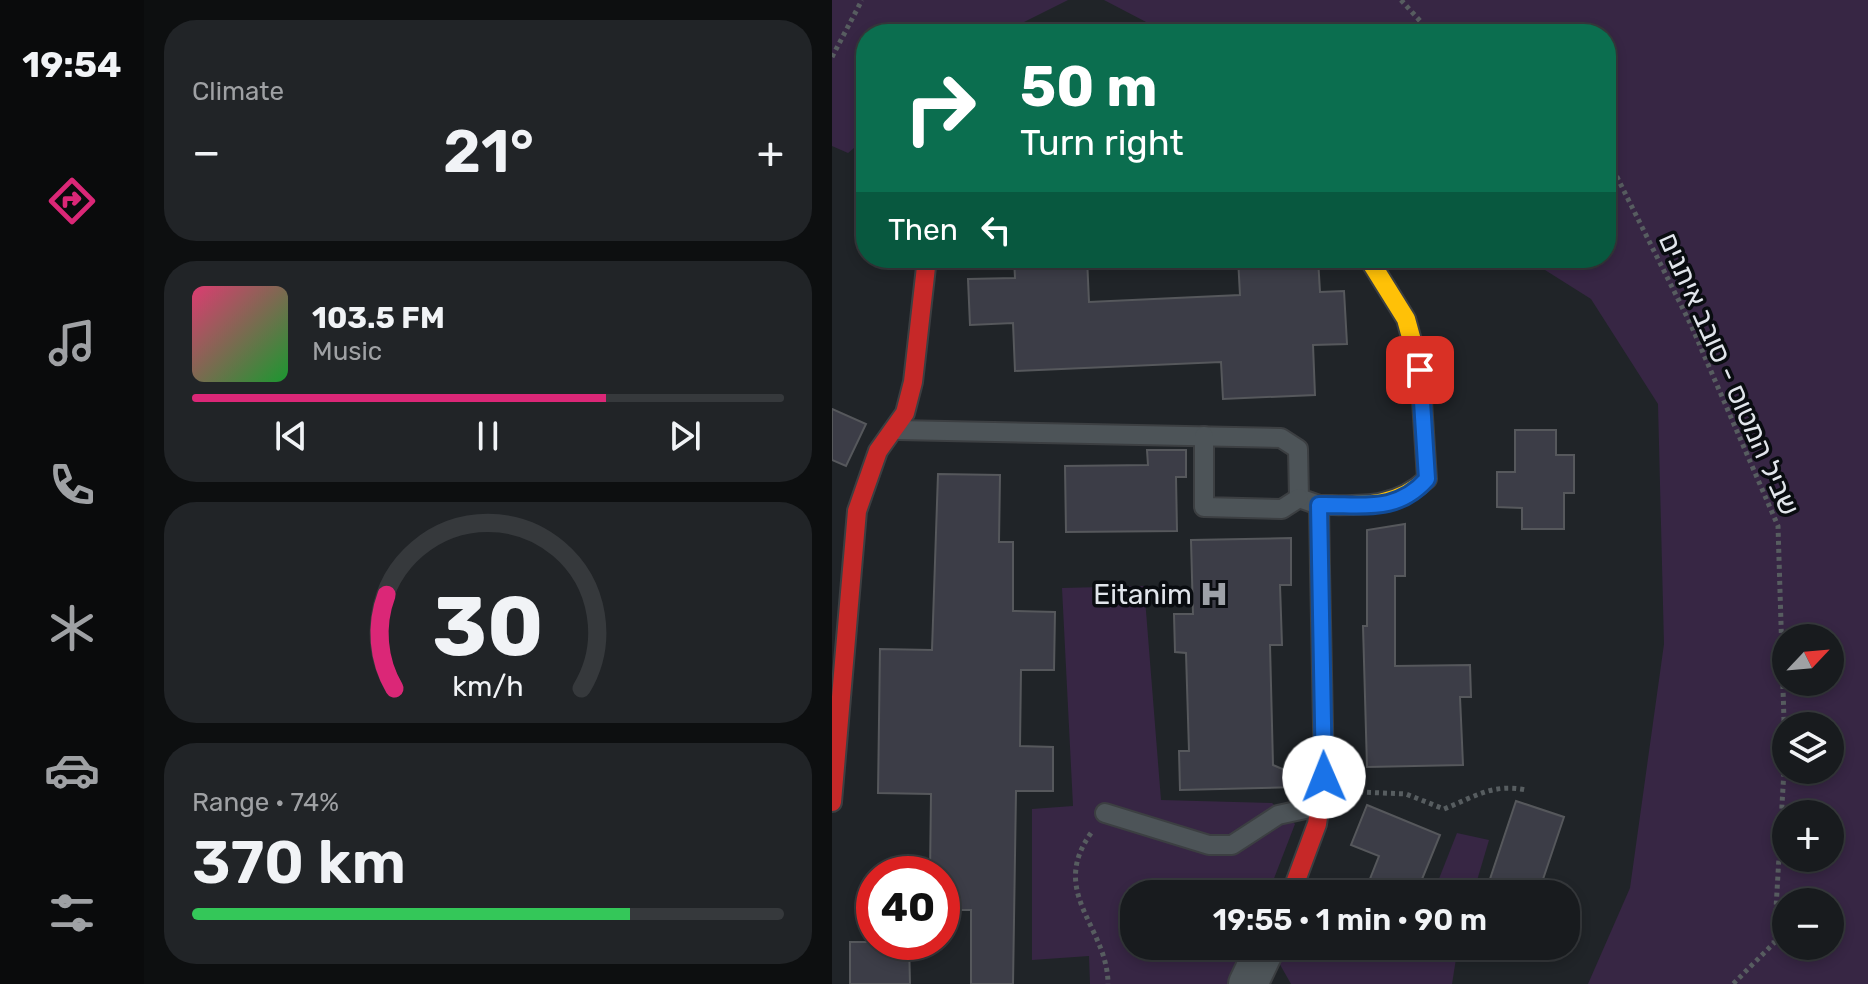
<!DOCTYPE html>
<meta charset="utf-8">
<style>
body{margin:0;font-family:Rubik,"Noto Sans Hebrew",sans-serif;background:#212427;color:#f1f3f6;height:100vh;display:flex;flex-direction:column;font-size:30px;white-space:nowrap}
*{box-sizing:border-box;margin:0}
p{font-size:26px;color:#9fa1a4}
.icon{flex:none;width:44px;height:44px;fill:none;stroke:currentColor;stroke-width:2;stroke-linecap:round;stroke-linejoin:round}
.map{position:relative;flex:1;overflow:hidden}
.drawer{display:flex;flex-direction:column;gap:20px;padding:20px;background:#0d0f10;width:688px}
.drawer>*{flex:none}
.hud{position:absolute;left:24px;top:24px;width:760px;height:244px;border-radius:32px;box-shadow:0 4px 12px #0003,0 0 0 2px #36393c;background:#0b6e4f;color:#fff;overflow:hidden}
.needle{width:52px;rotate:64deg}
.buttons{position:absolute;left:940px;top:624px;display:grid;gap:16px}
.buttons a{display:grid;place-items:center;width:72px;height:72px;border-radius:50%;background:#181b1e;box-shadow:0 4px 12px #0003,0 0 0 2px #36393c;font-size:40px}
.speed{position:absolute;left:24px;top:856px;display:flex;gap:16px;font-size:40px;font-weight:700;text-align:center}
.speed>*{display:grid;place-content:center;width:104px;height:104px;border-radius:50%;background:#181b1e;box-shadow:0 4px 12px #0003,0 0 0 2px #36393c;line-height:1}
.speed .limit{border:12px solid #d22;background:#fff;color:#111}
.pin{position:absolute;display:grid;place-items:center;width:68px;height:68px;color:#fff;margin:-34px;border-radius:16px;box-shadow:0 4px 12px #0006}
.me{position:absolute;width:88px;margin:-44px;rotate:359deg;stroke-linejoin:round;filter:drop-shadow(0 0 6px #0008)}
.turn{display:flex;align-items:center;gap:28px;height:168px;padding:0 32px;font-size:36px}
.turn .icon{width:104px;height:104px;stroke-width:2.5}
.turn b{display:block;font-size:56px;line-height:68px}
.then{display:flex;align-items:center;height:76px;padding:0 32px;background:#0003;gap:16px;font-size:30px}
.big{font-size:60px;font-weight:600;line-height:1.1}
.drawer .widget{flex:1;display:flex;flex-direction:column;justify-content:center;gap:12px;min-width:0;padding:0 28px;border-radius:32px;background:#212427}
.drawer .dial{align-items:center;gap:0}
.dial svg{height:208px;overflow:visible;fill:none;stroke:#36393c;stroke-width:7;stroke-linecap:round;text-anchor:middle}
.dial text{fill:#f1f3f6;stroke:none}
.song{display:flex;align-items:center;gap:24px}
.cover{width:96px;height:96px;border-radius:12px;background:linear-gradient(135deg,hsl(340 70% 55%),hsl(130 70% 35%))}
.played{height:8px;border-radius:4px;background:linear-gradient(90deg,#db2777 70%,#36393c 70%)}
.keys{display:flex;justify-content:space-around;direction:ltr}
.heat{display:flex;justify-content:space-between;align-items:center;font-size:44px;direction:ltr}
.charge{height:12px;border-radius:6px;background:linear-gradient(90deg,#34c759 74%,#36393c 0)}
.trip{position:absolute;left:288px;top:880px;width:460px;height:80px;border-radius:32px;background:#181b1e;box-shadow:0 4px 12px #0003,0 0 0 2px #36393c;font-weight:600;line-height:80px;text-align:center}
main{display:flex;flex:1;min-height:0}
.menu{display:flex;flex-direction:column;width:144px;justify-content:space-around;align-items:center;background:#0a0b0c;color:#9fa1a4}
.menu .icon{width:56px;height:56px}
.menu .active{color:#db2777}
.menu b{font-size:36px;color:#f1f3f6}
.map>svg:first-child{display:block}
</style>
<main>
<nav class="menu">
<b>19:54</b>
<svg class="icon active" aria-label="directions" viewBox="0 0 24 24"><path d="M12 3l9 9-9 9-9-9zM9 14v-3h6M13 9l2 2-2 2"/></svg>
<svg class="icon" aria-label="music" viewBox="0 0 24 24"><path d="M9 18V5l10-2v13"/><circle cx="6" cy="18" r="3"/><circle cx="16" cy="16" r="3"/></svg>
<svg class="icon" aria-label="phone" viewBox="0 0 24 24"><path d="M5 4h4l2 5-3 2q2 4 5 5l2-3 5 2v4C11 20 4 13 5 4z"/></svg>
<svg class="icon" aria-label="climate" viewBox="0 0 24 24"><path d="M12 3v18M4 7l16 10M4 17L20 7"/></svg>
<svg class="icon" aria-label="car" viewBox="0 0 24 24"><path d="M5 17H2v-5l4-1 3-4h7l3 4 3 1v5h-3M9 17h6M6 11h13"/><circle cx="7" cy="17" r="2"/><circle cx="17" cy="17" r="2"/></svg>
<svg class="icon" aria-label="filters" viewBox="0 0 24 24"><path d="M4 7h16M4 17h16"/><circle cx="9" cy="7" r="2"/><circle cx="15" cy="17" r="2"/></svg>
</nav>
<section class="drawer">
<div class="widget"><p>Climate</p>
<div class="heat"><a>−</a><b class="big">21°</b><a>+</a></div>
</div>
<div class="widget">
<div class="song"><i class="cover"></i><div><b>103.5 FM</b><p>Music</p></div></div>
<div class="played"></div>
<div class="keys"><svg class="icon" aria-label="previous" viewBox="0 0 24 24"><path d="M18 5L8 12l10 7zM5 5v14"/></svg><svg class="icon" aria-label="pause" viewBox="0 0 24 24"><path d="M8 5v14M16 5v14"/></svg><svg class="icon" aria-label="next" viewBox="0 0 24 24"><path d="M6 5l10 7-10 7zM19 5v14"/></svg></div>
</div>
<div class="widget dial"><svg viewBox="0 0 100 80">
<path d="M14 69A42 42 0 1 1 86 69"/>
<path d="M14 69A42 42 0 0 1 11 33" stroke="#db2777"/>
<text x="50" y="56" font-size="32" font-weight="700">30</text>
<text x="50" y="72" font-size="11">km/h</text>
</svg></div>
<div class="widget"><p>Range · 74%</p><b class="big">370 km</b><div class="charge"></div></div>
</section>
<div class="map">
<svg width="1036" height="984" viewBox="0 0 1036 984">
<rect width="100%" height="100%" fill="#202428"/>
<g fill="#372644" fill-rule="evenodd">
<polygon points="0,0 236,0 168,34 34,34 34,138 16,153 0,146"/>
<path d="M272,0H1036V984H756L798,888L832,644L826,404L759,299L694,258H774V34H337ZM998,638V682H954V638ZM998,726V770H954V726ZM998,814V858H954V814ZM998,902V946H954V902Z"/>
<polygon points="312,586 329,800 440,803 463,824 436,894 302,894 302,946 416,946 401,984 258,984 257,956 200,960 200,809 241,806 230,588"/>
<polygon points="625,833 657,840 641,894 601,894"/>
<polygon points="453,946 626,946 620,984 459,984 446,961"/>
</g>
<g fill="#3c3d47" stroke="#56585c" stroke-width="2">
<polygon points="182,258 255,258 257,302 408,295 406,258 486,258 488,292 512,291 515,344 481,345 483,395 391,399 389,362 183,371 181,323 138,325 136,279 183,278"/>
<polygon points="0,409 34,424 14,466 0,460"/>
<polygon points="683,430 724,430 724,455 742,455 742,493 732,493 732,529 690,529 690,508 665,507 665,472 683,472"/>
<polygon points="315,450 354,450 354,477 344,477 345,531 234,532 233,466 316,465"/>
<polygon points="106,474 168,475 167,542 181,542 181,611 223,612 222,670 189,670 188,746 221,747 221,791 184,791 181,984 139,984 139,910 110,910 110,874 98,874 99,794 46,793 48,649 100,650"/>
<polygon points="573,524 573,576 563,576 563,666 638,665 639,697 628,697 631,765 535,767 531,626 535,626 535,530"/>
<polygon points="459,538 459,585 448,585 450,645 438,645 441,765 467,776 465,787 348,790 347,751 357,751 354,653 343,652 342,614 361,614 359,540"/>
<polygon points="684,801 732,817 706,894 653,894"/>
<polygon points="535,805 608,835 584,894 532,894 547,856 519,845"/>
<polygon points="18,942 77,942 78,984 18,984"/>
</g>
<g fill="none" stroke-linecap="round" stroke-linejoin="round">
<defs>
<g id="lane">
<polyline points="66,430 449,438 466,449 467,498 487,505"/>
<polyline points="372,436 372,507 450,509 467,498"/>
<polyline points="273,813 377,845 400,845 446,815 487,806"/>
</g>
<polyline id="street" points="416,984 434,946"/>
<path id="slow" d="M488,569L487,505C528,505 563,509 595,479L588,370L574,319L536,258"/>
<g id="jam">
<polyline points="0,802 25,511 46,451 73,413 81,382 95,258"/>
<polyline points="459,894 485,824 492,777 488,569"/>
</g>
</defs>
<use href="#lane" stroke="#3c3f42" stroke-width="22"/>
<use href="#street" stroke="#3c3f42" stroke-width="42"/>
<use href="#slow" stroke="#3c3f42" stroke-width="22"/>
<use href="#jam" stroke="#3c3f42" stroke-width="22"/>
<g stroke="#575d60" stroke-width="5" stroke-dasharray="4 4" stroke-linecap="butt">
<polyline points="569,0 600,34"/>
<polyline points="0,57 30,0"/>
<polyline points="774,155 859,325 946,526 953,753 942,943 901,984"/>
<path d="M527,792L574,794L612,809C642,797 661,783 694,790"/>
<path d="M259,833C216,893 276,927 276,984"/>
</g>
<use href="#lane" stroke="#4d5458" stroke-width="18"/>
<use href="#street" stroke="#4d5458" stroke-width="38"/>
<use href="#slow" stroke="#ffc107" stroke-width="18"/>
<use href="#jam" stroke="#c62828" stroke-width="18"/>
</g>
<g fill="none" stroke-linecap="round" stroke-linejoin="round">
<defs>
<path id="route" d="M492,777L487,505C530,504 564,514 595,479L588,370"/>
</defs>
<use href="#route" stroke="#114b97" stroke-width="20"/>
<use href="#route" stroke="#1a73e8" stroke-width="14"/>
</g>
<defs>
<symbol id="hospital-bare" viewBox="-9 -9 18 18"><path d="M-5-5h3v3.5h4V-5h3V5h-3V1.5h-4V5h-3Z" fill="#9da1a7" stroke="#090c10" stroke-width="2.5" paint-order="stroke"/></symbol>
</defs>
<g fill-rule="evenodd">
<use href="#hospital-bare" x="362" y="574" width="40" height="40"/>
</g>
<g text-anchor="middle" dominant-baseline="central" stroke-width="7" stroke-linejoin="round" paint-order="stroke">
<g font-size="28" fill="#e1e5eb" stroke="#090c10">
<text transform="translate(897 374) rotate(66)">שביל המטוס - סובב איתנים</text>
</g>
<g font-size="28" fill="#e1e5eb" stroke="#090c10" text-anchor="end">
<text x="360" y="594">Eitanim</text>
</g>
</g>
</svg>
<div class="buttons">
<a><svg class="needle" viewBox="-14 -14 28 28"><path d="M0-13l5 13h-10z" fill="#e53935"/><path d="M0 13l5-13h-10z" fill="#9fa1a4"/></svg></a>
<a><svg class="icon" aria-label="layers" viewBox="0 0 24 24"><path d="M12 4l9 5-9 5-9-5zM3 14l9 5 9-5"/></svg></a>
<a>+</a>
<a>−</a>
</div>
<div class="speed"><div class="limit">40</div></div>
<div class="pin" style="left:588px;top:370px;background:#d93025"><svg class="icon" aria-label="arrive" viewBox="0 0 24 24"><path d="M6 21V4h12l-3 4 3 4H6"/></svg></div>
<svg class="me" style="left:492px;top:777px" viewBox="-20 -20 40 40"><circle r="19" fill="#fff"/><path d="M0-13L10 11 0 6-10 11z" fill="#1a73e8"/></svg>
<div class="trip">19:55 · 1 min · 90 m</div>
<div class="hud">
<div class="turn"><svg class="icon" aria-label="right" viewBox="0 0 24 24"><path d="M7 20v-9h11M14 6l5 5-5 5"/></svg><div><b>50 m</b>Turn right</div></div>
<div class="then">Then<svg class="icon" aria-label="left" viewBox="0 0 24 24"><path d="M17 20v-9H6M10 6l-5 5 5 5"/></svg></div>
</div>
</div>
</main>
